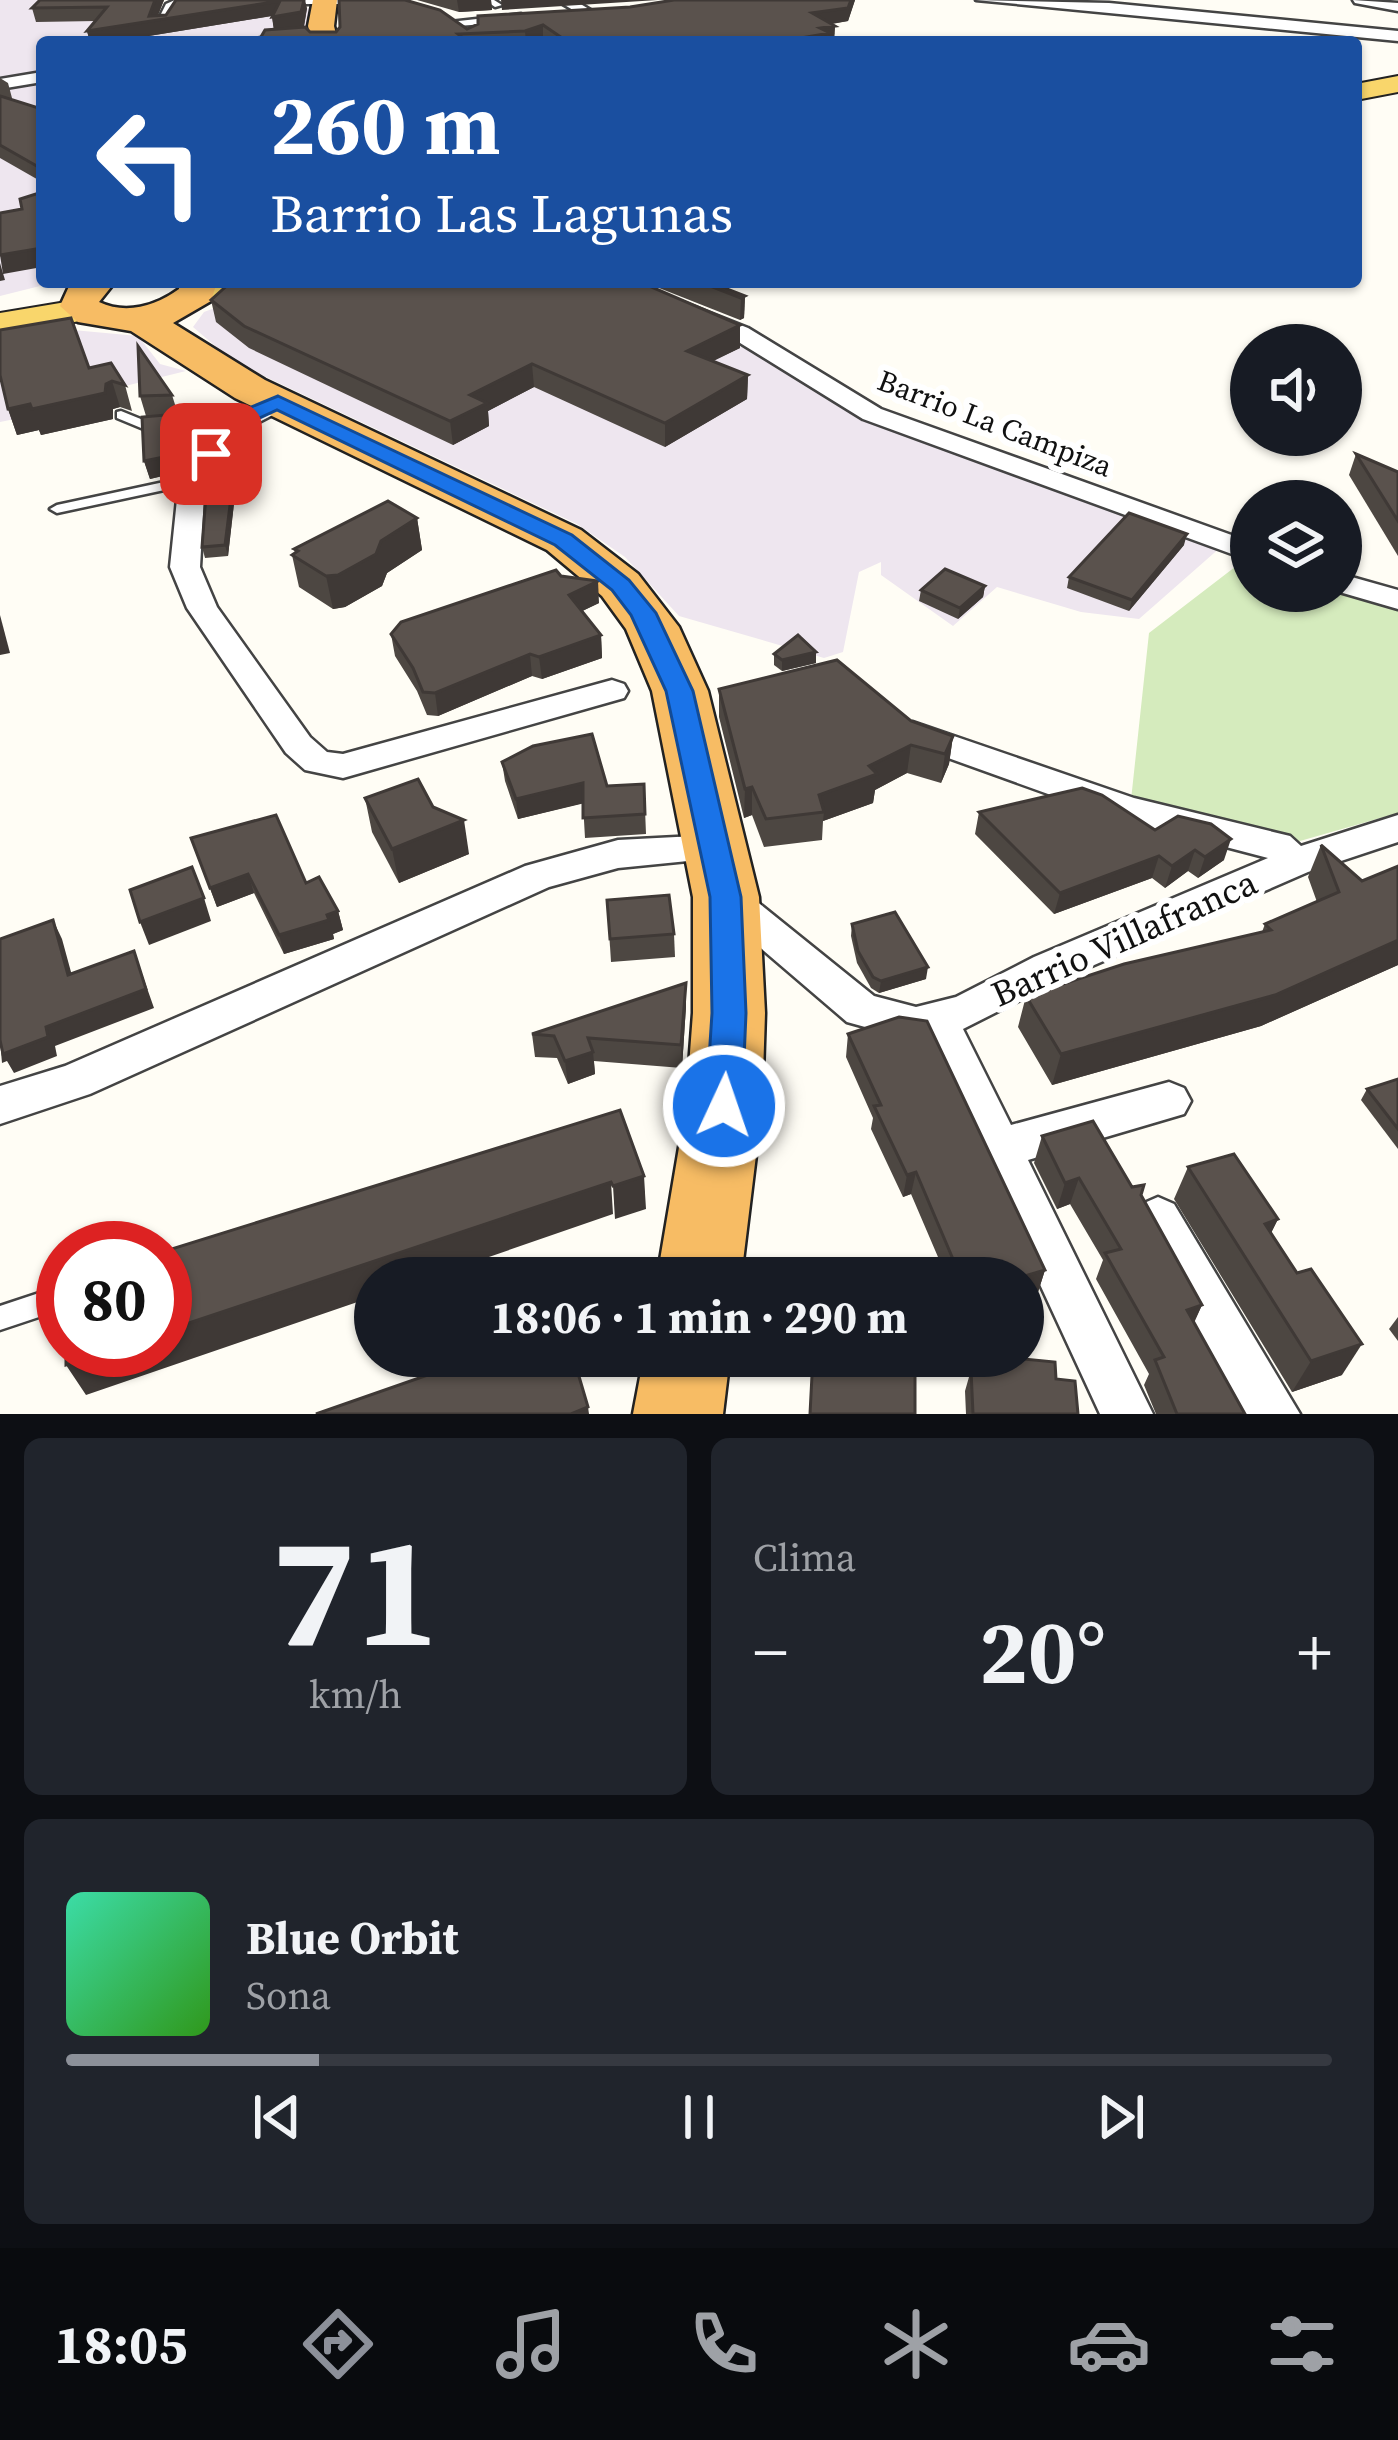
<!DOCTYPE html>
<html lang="es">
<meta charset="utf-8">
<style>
body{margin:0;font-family:"Source Serif 4",serif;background:#20242c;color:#f1f3f6;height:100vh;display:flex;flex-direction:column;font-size:45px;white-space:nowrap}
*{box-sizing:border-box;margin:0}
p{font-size:39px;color:#9ea1a6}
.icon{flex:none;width:66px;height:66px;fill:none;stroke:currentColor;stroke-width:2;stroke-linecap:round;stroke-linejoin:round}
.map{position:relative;height:1414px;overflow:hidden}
.sheet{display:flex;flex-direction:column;gap:24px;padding:24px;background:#0d0f14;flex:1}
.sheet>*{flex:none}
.banner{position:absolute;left:36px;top:36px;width:1326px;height:252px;border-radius:12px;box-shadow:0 3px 9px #0004;background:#1a4fa0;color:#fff;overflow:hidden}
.controls{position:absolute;left:1230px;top:324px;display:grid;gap:24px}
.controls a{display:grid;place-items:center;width:132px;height:132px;border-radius:50%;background:#171b24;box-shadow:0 3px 9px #0004;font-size:60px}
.speed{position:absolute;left:36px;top:1221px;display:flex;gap:24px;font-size:60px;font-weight:700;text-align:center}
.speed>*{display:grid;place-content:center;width:156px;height:156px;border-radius:50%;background:#171b24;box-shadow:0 3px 9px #0004;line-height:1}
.speed .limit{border:18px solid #d22;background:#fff;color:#111}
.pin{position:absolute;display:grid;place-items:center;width:102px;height:102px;color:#fff;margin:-51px;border-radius:24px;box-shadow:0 6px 18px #0006}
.me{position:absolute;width:132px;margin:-66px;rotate:3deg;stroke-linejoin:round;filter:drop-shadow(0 0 9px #0008)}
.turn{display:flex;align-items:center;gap:42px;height:252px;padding:0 36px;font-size:54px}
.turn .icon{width:156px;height:156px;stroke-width:2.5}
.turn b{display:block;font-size:84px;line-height:102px}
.big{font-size:90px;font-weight:700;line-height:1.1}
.sheet .widget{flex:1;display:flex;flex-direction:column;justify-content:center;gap:18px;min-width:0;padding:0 42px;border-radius:18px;background:#20242c}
.sheet .dial{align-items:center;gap:0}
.dial b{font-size:156px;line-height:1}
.song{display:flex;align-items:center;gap:36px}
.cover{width:144px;height:144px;border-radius:18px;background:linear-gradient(135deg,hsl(160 70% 55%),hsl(110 70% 35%))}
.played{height:12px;border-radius:6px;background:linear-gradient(90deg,#8c9099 20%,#363941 20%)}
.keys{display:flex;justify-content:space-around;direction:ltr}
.heat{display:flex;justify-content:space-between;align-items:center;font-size:66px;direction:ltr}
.sheet .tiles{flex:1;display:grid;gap:24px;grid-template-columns:1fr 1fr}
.widget:last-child{grid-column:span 2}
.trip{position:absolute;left:354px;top:1257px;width:690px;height:120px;border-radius:60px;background:#171b24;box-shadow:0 3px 9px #0004;font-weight:700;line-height:120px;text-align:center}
.dock{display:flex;height:192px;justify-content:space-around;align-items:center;background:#090b0e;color:#9ea1a6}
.dock .icon{width:84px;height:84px}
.dock .current{color:#8c9099}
.dock b{font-size:54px;color:#f1f3f6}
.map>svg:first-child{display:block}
</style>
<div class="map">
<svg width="1398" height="1414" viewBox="0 0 1398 1414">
<rect width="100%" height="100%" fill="#fffdf5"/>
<g fill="#eee6ef">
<polygon points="0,0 122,0 157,13 252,14 311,8 309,42 42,42 42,282 56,282 0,296"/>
<polygon points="335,282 608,282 721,357 747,344 869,420 1222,546 1139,619 1081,612 997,587 953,626 881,575 881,562 859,572 843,652 824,658 679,616 625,557 577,524 268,378 228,357 193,327 204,312 225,304"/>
<polygon points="62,329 138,336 160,364 186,371 105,391 109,400 0,422 0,340"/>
</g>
<polygon fill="#d5ebbd" points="1248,557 1251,591 1341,590 1398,611 1398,813 1293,843 1131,800 1149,633"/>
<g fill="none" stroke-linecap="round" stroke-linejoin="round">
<defs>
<g id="service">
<polygon points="485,0 494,0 502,5 495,7"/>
<polygon points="121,411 148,422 242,414 248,418 242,422 146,430 117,418 117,412"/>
<polygon points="192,476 197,477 197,483 57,513 50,509 57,505"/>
<polygon points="63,1285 63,1309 0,1330 0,1306"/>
</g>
<g id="minor">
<polygon points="175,0 194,0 176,10 165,26 155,26 166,4"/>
<polygon points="206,0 361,0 354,4 213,4"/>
<polygon points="556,0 574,0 597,14 585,17"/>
<polygon points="976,0 1109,3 1398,31 1398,41"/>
<polygon points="1353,0 1398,3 1398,11 1355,3"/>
<polygon points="521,14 526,21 457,26 450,22"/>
<polygon points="302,30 310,35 307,38 240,42"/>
<polygon points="42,72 42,82 0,89 0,79"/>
<polygon points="602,282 632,282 748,328 881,409 1251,542 1251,561 863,419 732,338"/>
<polygon points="277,396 286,398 289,403 286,408 238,433 205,480 200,567 217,607 310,737 327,752 343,754 612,680 624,684 628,691 624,698 343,778 305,770 286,753 187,608 170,567 179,480 220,423"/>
<polygon points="1341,574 1398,590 1398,609 1336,591 1341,591"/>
<polygon points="913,722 1134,798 1290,836 1301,846 1398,815 1398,842 1308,872 1062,979 963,1029 1011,1125 1169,1082 1184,1088 1191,1101 1184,1114 1028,1160 1153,1414 1100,1414 926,1038 916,1041 847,1022 714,908 708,898 714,888 727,884 740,888 874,996 916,1007 956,997 1034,957 1268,858 1115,818 901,741 896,733 901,725"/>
<polygon points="715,835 728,839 733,848 728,857 618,868 549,887 90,1094 0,1124 0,1086 65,1066 525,866 618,840"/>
<polygon points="1158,1197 1174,1204 1300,1414 1245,1414 1135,1219 1142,1204"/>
</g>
<g id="primary">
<polygon points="1398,76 1398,92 1356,100 1356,84"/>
<path d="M196,282H251C238,298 205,305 185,301L180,293Z"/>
<polygon points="84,299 97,302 102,310 97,318 0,335 0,313"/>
</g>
<g id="trunk">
<polygon points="313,0 337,0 334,26 338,42 312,42 308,26"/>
<path d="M71,282H115L99,302C126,315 156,306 179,289V282H217L211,301L173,323L265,380L581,530L638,574L679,627L708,691L759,897L765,1013L762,1106L741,1278H657L686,1106L693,1013V897L652,691L626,629L602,596L547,550L235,398L131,331L78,322L60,306Z"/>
<polygon points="644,1356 730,1356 723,1414 633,1414"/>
</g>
</defs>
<use href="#service" stroke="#444" stroke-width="5"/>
<use href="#minor" stroke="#444" stroke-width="5"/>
<use href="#primary" stroke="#222" stroke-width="4"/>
<use href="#trunk" stroke="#222" stroke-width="5"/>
<use href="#service" fill="#fff" fill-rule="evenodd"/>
<use href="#minor" fill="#fff" fill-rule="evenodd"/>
<use href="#primary" fill="#f9d66b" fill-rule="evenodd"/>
<use href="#trunk" fill="#f7bc64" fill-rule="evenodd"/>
</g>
<g fill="#4d4742">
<polygon points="164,0 158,15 307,8 304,26 291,28 310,32 467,29 674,0 855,0 848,21 832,24 835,26 834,40 829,42 548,42 543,39 534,42 258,42 274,29 272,16 112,42 90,42 87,31 96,21 36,22 32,8"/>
<polygon points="417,0 491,0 492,10 459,12"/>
<polygon points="0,78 8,83 12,98 7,98 42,109 42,182 0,158"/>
<polygon points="644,282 709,282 745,296 744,318 740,320"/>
<polygon points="211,300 740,348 712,361 748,375 747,399 665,447 534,387 488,411 489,426 453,445 249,348 216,322"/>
<polygon points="89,368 125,385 132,411 120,407 113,409 113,419 41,435 39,430 17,435 8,409"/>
<polygon points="172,395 178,414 205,430 179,472 150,479 144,461 146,416 140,396"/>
<polygon points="1356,454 1398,472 1398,556 1349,475"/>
<polygon points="237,477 228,556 205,558 202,547"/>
<polygon points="417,518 422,550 387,573 382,586 345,607 333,609 299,587 292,555 295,553 294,549"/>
<polygon points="1184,545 1129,611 1067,588 1069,577"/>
<polygon points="561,576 599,603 582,611 601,635 602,658 542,679 532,676 438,716 427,715 417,691 395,656 391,634"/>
<polygon points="985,586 983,597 958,619 919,601 921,590"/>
<polygon points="816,652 816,663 782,671 774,665 774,654"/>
<polygon points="719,689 911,721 953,736 949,764 941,783 907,773 875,790 873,803 823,821 822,840 764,847 752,815 744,818 719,717"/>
<polygon points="502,762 607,786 644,784 646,834 585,838 583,803 518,819 505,781"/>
<polygon points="365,798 433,807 469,854 399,883 372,832"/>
<polygon points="979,812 1155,830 1224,860 1198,878 1188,871 1165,888 1152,878 1054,914 975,834"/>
<polygon points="191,838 306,883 338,911 343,930 333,934 334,939 284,954 254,893 217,907"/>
<polygon points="1321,845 1362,881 1398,866 1398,965 1261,1026 1052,1085 1018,1027 1026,996 1262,932 1265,924 1317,902 1308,877"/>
<polygon points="607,900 674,934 675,957 611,962"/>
<polygon points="852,924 926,979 879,993 871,988 857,963 851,936"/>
<polygon points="686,1006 682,1068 594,1061 595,1074 568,1084 557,1058 535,1057 532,1034"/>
<polygon points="848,1034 1045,1270 1038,1292 1026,1295 1024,1302 1023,1278 947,1278 911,1194 903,1197 871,1129 873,1118 846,1057"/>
<polygon points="1398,1079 1398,1149 1361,1100 1367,1089"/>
<polygon points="1042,1136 1132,1187 1141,1195 1202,1305 1194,1323 1245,1414 1156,1414 1144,1385 1149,1374 1096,1279 1103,1260 1070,1204 1057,1209 1034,1163"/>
<polygon points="1188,1167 1278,1219 1271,1233 1342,1375 1292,1392 1174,1199"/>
<polygon points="1398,1317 1398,1341 1389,1329"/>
<polygon points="991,1356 1056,1379 1078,1414 966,1414 965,1391 971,1370 986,1372"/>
</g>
<g fill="#3f3936">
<polygon points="155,0 164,0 156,20 280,1 283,14 112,42 90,42 87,31 149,16"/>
<polygon points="304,0 305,0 307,8 304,26 274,31 272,17"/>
<polygon points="457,0 491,0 492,10 459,12"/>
<polygon points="501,0 658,0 502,10"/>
<polygon points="851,0 855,0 848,21 811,27 812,13"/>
<polygon points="543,25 543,39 534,42 526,42 525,31"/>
<polygon points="835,26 834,40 829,42 778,42 820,28"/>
<polygon points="42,248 42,267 3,274 0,255"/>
<polygon points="0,263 5,280 0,281"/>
<polygon points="745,296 744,318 740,320 741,298"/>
<polygon points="740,325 740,348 687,374 687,351"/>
<polygon points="532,364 534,387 488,411 489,426 453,445 450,421 470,395"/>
<polygon points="748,375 747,399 665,447 665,423"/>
<polygon points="112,381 120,407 113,409 113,419 41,435 39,430 17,435 8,409"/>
<polygon points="201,412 205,430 179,472 150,479 144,461"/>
<polygon points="235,466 237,477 228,556 225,545"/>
<polygon points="417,518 422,550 387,573 382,586 345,607 333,609 326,576"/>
<polygon points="1187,534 1184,545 1129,611 1132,600"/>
<polygon points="598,581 599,603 570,617 569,595"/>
<polygon points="985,586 983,597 958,619 960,608"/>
<polygon points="0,615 10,653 0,655"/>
<polygon points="601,635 602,658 542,679 539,657"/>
<polygon points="816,652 816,663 782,671 782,660"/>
<polygon points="530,654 532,676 438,716 435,693"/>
<polygon points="953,736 949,764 941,783 945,754"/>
<polygon points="911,745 907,773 875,790 873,803 823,821 824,812 819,795 869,766"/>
<polygon points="583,783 585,803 518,819 516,799"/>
<polygon points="752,787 752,815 744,818 745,789"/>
<polygon points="464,820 469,854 399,883 392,849"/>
<polygon points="1231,839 1224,860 1198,878 1205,857"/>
<polygon points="1195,850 1188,871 1165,888 1172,866"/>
<polygon points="1159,856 1152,878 1054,914 1060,893"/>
<polygon points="248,874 254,893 217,907 210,888"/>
<polygon points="204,898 211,921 149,945 140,922"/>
<polygon points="338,911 343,930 333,934 334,939 284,954 279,935"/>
<polygon points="53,920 62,939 77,994 68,975"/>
<polygon points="1398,940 1398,965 1261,1026 1052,1085 1061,1054"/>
<polygon points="134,951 154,1008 55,1046 57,1056 14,1073 7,1061 2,1063 0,1040 46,1027"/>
<polygon points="928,967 926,979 879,993 881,981"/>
<polygon points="686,983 686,1006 682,1068 681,1045"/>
<polygon points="593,1052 595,1074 568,1084 565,1061"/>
<polygon points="916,1172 911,1194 903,1197 907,1175"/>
<polygon points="644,1176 646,1209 615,1219 613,1186"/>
<polygon points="1079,1178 1070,1204 1057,1209 1065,1183"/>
<polygon points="611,1182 613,1214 428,1278 375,1278 375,1296 86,1395 66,1365 110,1350 165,1350 165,1331"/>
<polygon points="1278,1219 1262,1251 1265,1224"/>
<polygon points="1045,1270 1038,1292 1026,1295 1030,1281 1028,1275"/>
<polygon points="1202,1305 1190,1330 1187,1310"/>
<polygon points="1362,1344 1342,1375 1292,1392 1311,1361"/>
<polygon points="588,1407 589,1414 571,1414"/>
</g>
<g fill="#5a524d" stroke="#3f3936" stroke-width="3">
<polygon points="40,0 155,0 149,16 166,15 176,0 304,0 301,12 272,17 280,1 87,31 107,7 32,8"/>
<polygon points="339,0 405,0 440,10 467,29 478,24 478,16 630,7 674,0 851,0 848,8 812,13 835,26 820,28 830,33 778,42 568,42 543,25 525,31 458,34 468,42 258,42 265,30 305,27 310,32 336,32 340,27"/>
<polygon points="0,96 42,109 42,169 0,145"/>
<polygon points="42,192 42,248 0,255 0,213 22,209 20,199"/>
<polygon points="231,282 425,282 451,284 452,282 640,282 740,325 687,351 748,375 665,423 532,364 470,395 487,403 450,421 244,326 211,300"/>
<polygon points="700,282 709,282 745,296 741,298"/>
<polygon points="71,318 89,368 111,363 125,385 112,381 106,384 105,393 32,409 30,404 8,409 0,375 0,330"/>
<polygon points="138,346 172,395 140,396"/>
<polygon points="201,412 174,455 144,461 142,417"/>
<polygon points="1356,454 1398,472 1398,521"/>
<polygon points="235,466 225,545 202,547 208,469"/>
<polygon points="388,501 417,518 381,541 376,554 338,575 326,576 292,555 298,551 294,549"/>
<polygon points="1129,513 1187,534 1132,600 1069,577"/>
<polygon points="945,569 985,586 960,608 921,590"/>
<polygon points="556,570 561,576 598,581 569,595 601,635 539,657 530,654 435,693 423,692 413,668 391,634 401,622"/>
<polygon points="798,635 816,652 782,660 774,654"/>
<polygon points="837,660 911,721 953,736 945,754 911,745 869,766 877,774 819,795 824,812 766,819 752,787 745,789 719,689"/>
<polygon points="592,734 607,786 644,784 645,814 583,818 583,783 516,799 502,762 533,746"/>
<polygon points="418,779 433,807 464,820 392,849 365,798"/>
<polygon points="1082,788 1102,795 1155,830 1178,816 1211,824 1231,839 1205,857 1195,850 1172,866 1159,856 1060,893 979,812"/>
<polygon points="276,815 306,883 319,877 338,911 327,915 329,920 279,935 248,874 210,888 191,838"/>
<polygon points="1321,845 1362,881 1398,866 1398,940 1275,995 1061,1054 1026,996 1124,964 1271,930 1265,924 1339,892"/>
<polygon points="192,867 204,898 140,922 130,890"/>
<polygon points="669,895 674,934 610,939 607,900"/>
<polygon points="895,912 928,967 881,981 873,977 858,951 852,924"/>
<polygon points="53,920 68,975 134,951 146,989 46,1027 48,1037 3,1054 0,1040 0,939"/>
<polygon points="686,983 681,1045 588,1038 593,1052 565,1061 554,1036 532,1034"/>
<polygon points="899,1017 927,1021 1045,1270 1028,1275 1030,1281 1023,1283 1023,1278 961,1278 916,1172 907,1175 874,1106 881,1105 848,1034"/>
<polygon points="1398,1079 1398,1129 1367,1089"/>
<polygon points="620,1110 644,1176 613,1186 611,1182 165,1331 165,1251"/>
<polygon points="1093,1121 1132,1187 1144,1185 1141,1195 1202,1305 1187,1310 1245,1414 1177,1414 1155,1360 1164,1357 1105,1253 1121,1249 1079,1178 1065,1183 1042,1136"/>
<polygon points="1234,1154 1278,1219 1265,1224 1297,1273 1311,1269 1362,1344 1311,1361 1188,1167"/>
<polygon points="66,1350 110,1350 66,1365"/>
<polygon points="482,1356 573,1356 588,1407 571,1414 316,1414"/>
<polygon points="813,1356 895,1356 895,1362 915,1364 915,1414 810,1414"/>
<polygon points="991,1356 1055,1362 1056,1379 1075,1381 1078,1414 973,1414 971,1370 992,1373"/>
</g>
<polygon fill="#1a73e8" stroke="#114b97" stroke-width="3" points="278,396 572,535 629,580 656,613 693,691 741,897 746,1013 742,1106 737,1117 724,1122 711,1117 706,1106 712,1013 710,897 666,691 631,615 612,590 555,545 277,410 249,423 218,459 203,459 203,449 234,414"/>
<g text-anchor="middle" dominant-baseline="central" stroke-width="12" stroke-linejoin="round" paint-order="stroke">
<g font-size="30" fill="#111" stroke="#fff">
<text transform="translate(995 423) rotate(21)">Barrio La Campiza</text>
</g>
<g font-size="36" fill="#111" stroke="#fff">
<text transform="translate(1124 938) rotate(-24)">Barrio Villafranca</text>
</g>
</g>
</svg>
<div class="controls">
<a><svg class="icon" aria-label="sound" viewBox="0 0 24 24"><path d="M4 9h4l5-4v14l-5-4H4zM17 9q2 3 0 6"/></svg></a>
<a><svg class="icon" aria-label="layers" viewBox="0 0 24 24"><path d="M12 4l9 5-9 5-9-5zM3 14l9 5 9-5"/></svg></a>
</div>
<div class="speed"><div class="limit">80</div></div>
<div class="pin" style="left:211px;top:454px;background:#d93025"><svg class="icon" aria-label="arrive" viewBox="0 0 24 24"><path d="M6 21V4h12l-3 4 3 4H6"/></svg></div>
<svg class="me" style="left:724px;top:1106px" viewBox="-20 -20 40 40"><circle r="17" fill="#1a73e8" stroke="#fff" stroke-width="3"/><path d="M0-11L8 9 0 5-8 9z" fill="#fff"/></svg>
<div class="trip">18:06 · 1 min · 290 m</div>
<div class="banner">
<div class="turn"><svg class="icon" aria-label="left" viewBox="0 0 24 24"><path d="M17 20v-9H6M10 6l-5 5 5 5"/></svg><div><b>260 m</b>Barrio Las Lagunas</div></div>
</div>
</div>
<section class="sheet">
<div class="tiles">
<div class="widget dial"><b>71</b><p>km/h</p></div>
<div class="widget"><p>Clima</p>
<div class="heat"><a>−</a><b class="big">20°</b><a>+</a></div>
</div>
<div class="widget">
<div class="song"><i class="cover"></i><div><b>Blue Orbit</b><p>Sona</p></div></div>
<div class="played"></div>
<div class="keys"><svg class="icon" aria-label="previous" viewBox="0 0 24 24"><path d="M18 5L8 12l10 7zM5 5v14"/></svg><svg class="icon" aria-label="pause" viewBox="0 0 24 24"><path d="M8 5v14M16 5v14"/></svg><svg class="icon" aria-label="next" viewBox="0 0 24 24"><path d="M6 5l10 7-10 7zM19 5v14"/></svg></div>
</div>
</div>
</section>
<nav class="dock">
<b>18:05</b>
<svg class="icon current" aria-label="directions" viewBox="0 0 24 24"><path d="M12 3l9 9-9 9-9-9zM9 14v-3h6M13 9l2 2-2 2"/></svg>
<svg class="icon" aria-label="music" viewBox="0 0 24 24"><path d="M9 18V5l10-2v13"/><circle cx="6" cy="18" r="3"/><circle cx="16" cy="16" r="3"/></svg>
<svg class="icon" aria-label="phone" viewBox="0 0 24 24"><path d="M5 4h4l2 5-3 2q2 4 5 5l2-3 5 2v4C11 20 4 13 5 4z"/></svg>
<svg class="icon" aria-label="climate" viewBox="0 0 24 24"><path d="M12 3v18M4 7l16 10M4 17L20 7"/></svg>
<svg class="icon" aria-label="car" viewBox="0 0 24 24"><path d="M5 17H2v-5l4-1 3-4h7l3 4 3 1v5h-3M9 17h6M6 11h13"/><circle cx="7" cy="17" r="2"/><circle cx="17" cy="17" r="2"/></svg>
<svg class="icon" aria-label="filters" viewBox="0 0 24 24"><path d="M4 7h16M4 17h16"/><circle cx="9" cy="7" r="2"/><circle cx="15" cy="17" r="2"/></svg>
</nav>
